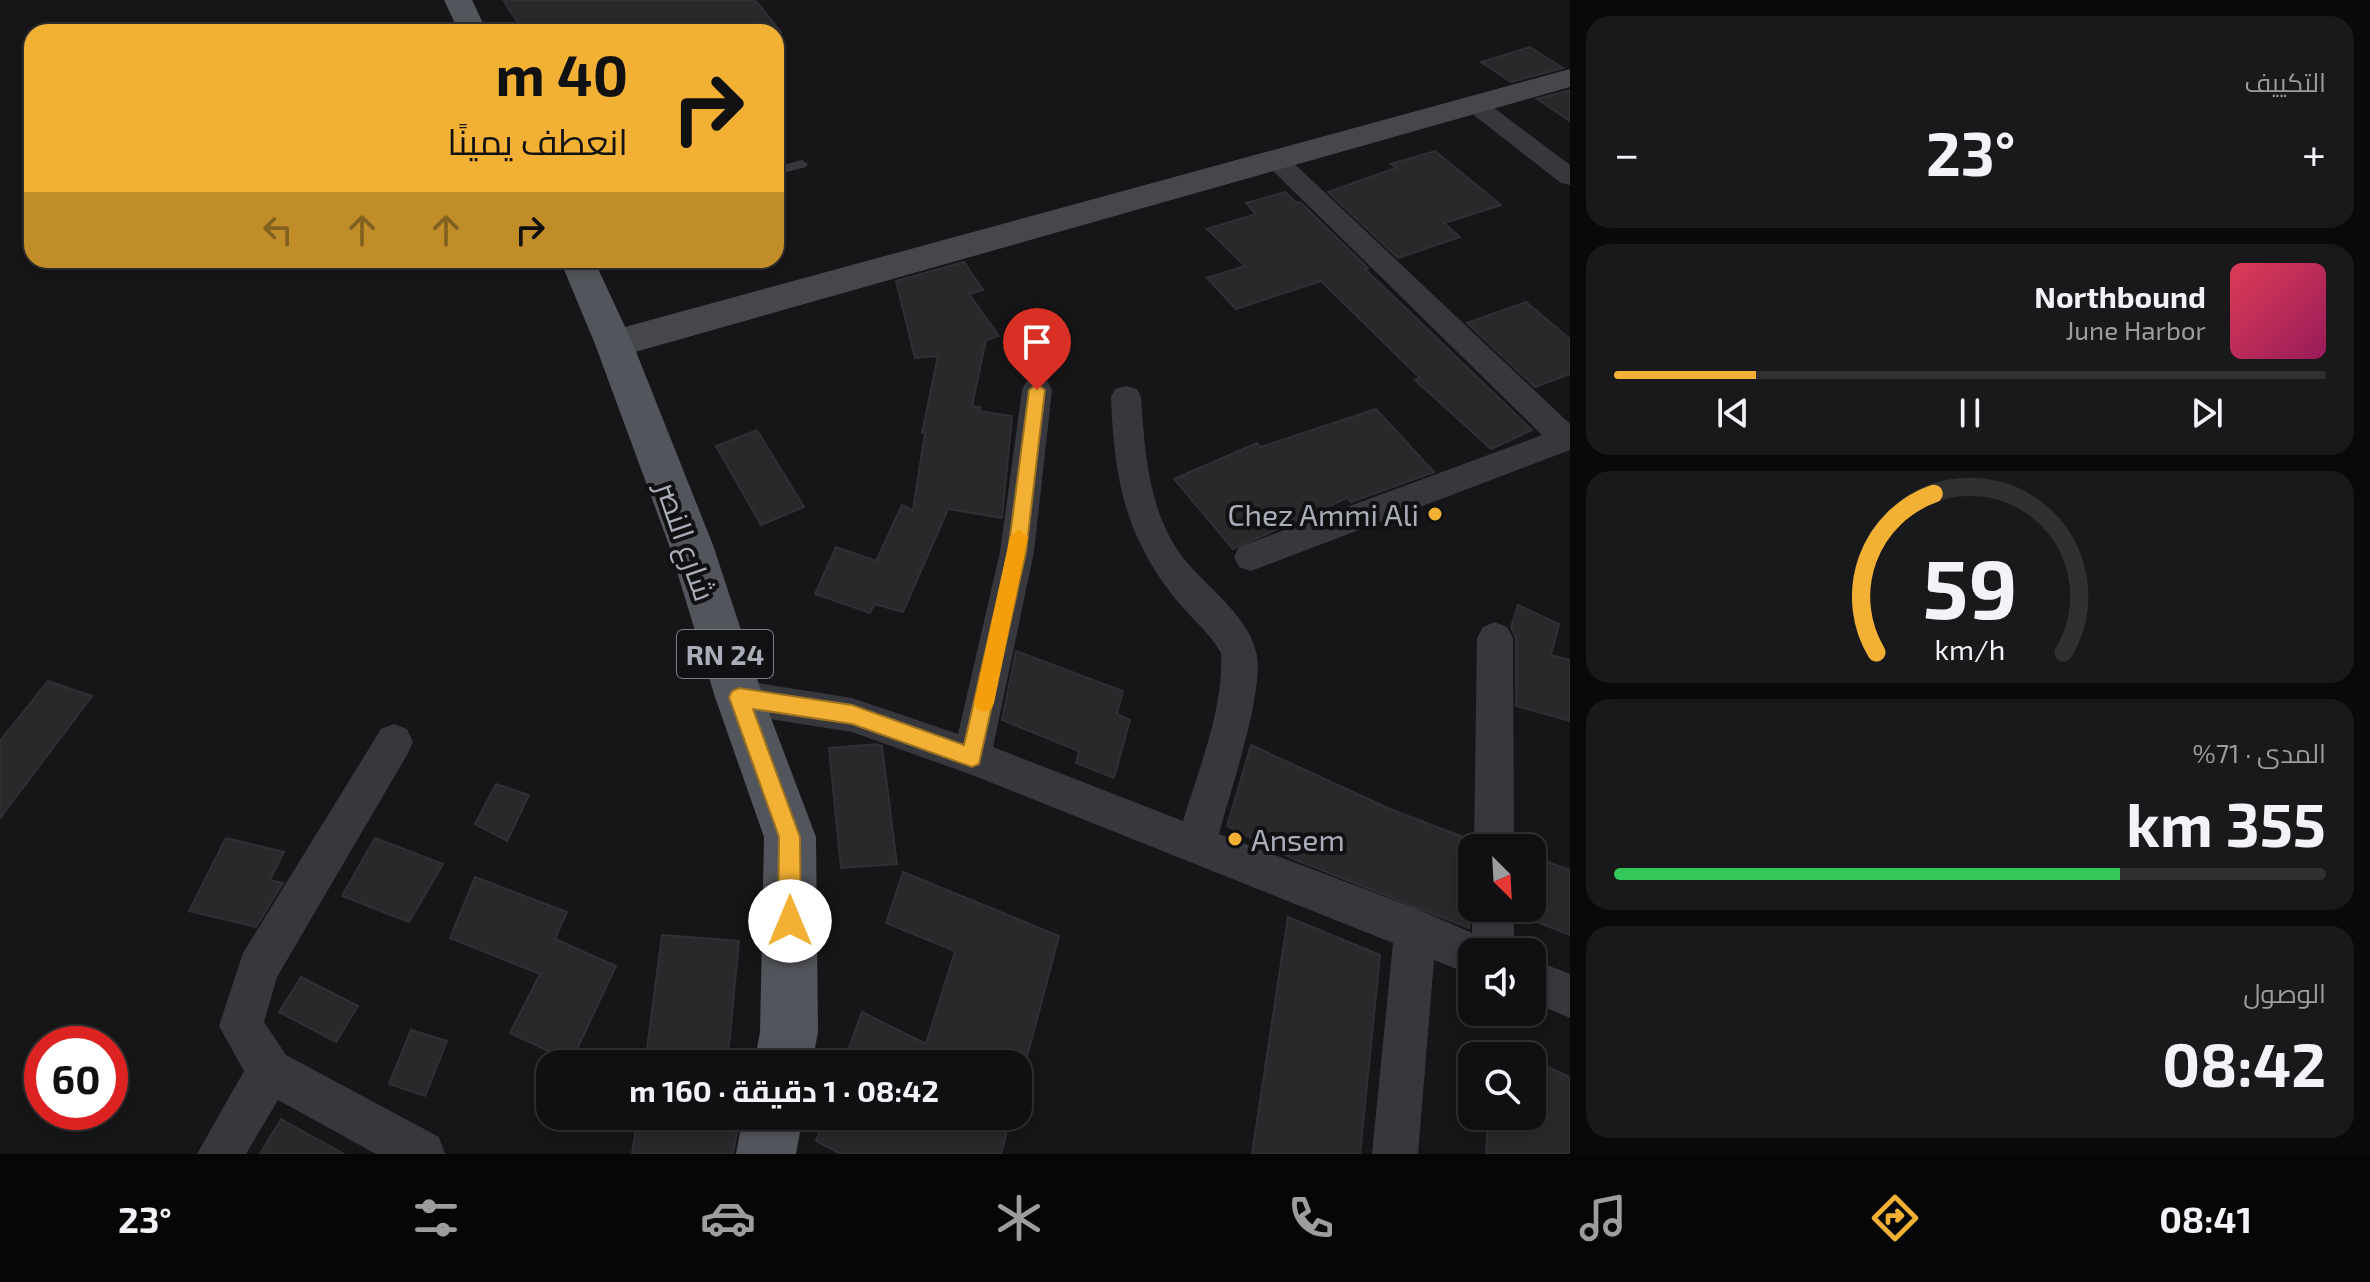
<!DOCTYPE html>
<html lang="ar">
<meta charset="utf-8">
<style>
body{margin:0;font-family:"Exo 2",Cairo,sans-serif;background:#19191b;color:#f1f3f6;direction:rtl;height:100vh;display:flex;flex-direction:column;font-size:30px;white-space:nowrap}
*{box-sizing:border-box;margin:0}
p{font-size:26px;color:#9c9d9f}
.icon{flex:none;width:44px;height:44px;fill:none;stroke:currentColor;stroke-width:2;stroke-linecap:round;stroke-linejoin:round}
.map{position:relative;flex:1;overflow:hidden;direction:ltr}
.drawer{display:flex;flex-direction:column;gap:16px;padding:16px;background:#09090a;width:800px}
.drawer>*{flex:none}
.top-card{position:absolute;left:24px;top:24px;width:760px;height:244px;border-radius:24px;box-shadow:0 4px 12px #0003,0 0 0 2px #303032;direction:rtl;background:#f2b134;color:#111;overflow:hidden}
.needle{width:52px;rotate:156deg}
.tools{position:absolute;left:1458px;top:834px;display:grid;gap:16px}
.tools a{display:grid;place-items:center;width:88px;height:88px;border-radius:16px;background:#101012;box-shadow:0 4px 12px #0003,0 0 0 2px #303032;font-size:40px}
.speed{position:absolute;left:24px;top:1026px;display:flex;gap:16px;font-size:40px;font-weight:700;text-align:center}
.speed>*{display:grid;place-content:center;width:104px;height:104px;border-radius:50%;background:#101012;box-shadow:0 4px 12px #0003,0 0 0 2px #303032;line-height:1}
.speed .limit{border:12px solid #d22;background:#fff;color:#111}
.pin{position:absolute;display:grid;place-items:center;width:68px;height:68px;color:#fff;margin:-82px -34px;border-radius:50% 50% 50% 0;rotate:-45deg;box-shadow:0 0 8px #0007}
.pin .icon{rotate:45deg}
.me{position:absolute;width:88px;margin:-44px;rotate:0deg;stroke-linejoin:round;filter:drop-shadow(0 0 6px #0008)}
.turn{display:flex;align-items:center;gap:28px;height:168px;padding:0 24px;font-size:36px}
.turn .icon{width:104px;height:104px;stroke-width:2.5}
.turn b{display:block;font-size:56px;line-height:68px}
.lanes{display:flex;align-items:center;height:76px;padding:0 24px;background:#0003;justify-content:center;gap:40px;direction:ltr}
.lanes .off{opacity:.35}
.big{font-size:60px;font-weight:700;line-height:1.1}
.drawer .card{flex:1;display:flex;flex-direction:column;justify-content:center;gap:12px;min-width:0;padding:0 28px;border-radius:24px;background:#19191b}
.drawer .dial{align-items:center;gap:0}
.dial svg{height:208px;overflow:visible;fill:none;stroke:#303032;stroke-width:7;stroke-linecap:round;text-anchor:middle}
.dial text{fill:#f1f3f6;stroke:none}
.song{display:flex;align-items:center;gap:24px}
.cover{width:96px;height:96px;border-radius:12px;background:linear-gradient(135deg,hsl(350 70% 55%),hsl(330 70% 35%))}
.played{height:8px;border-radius:4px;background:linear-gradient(90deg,#f2b134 20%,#303032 20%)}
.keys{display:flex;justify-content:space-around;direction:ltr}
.heat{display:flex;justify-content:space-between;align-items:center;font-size:44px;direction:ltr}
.charge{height:12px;border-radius:6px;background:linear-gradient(90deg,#34c759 71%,#303032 0)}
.trip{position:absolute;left:536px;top:1050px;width:496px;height:80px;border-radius:24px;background:#101012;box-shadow:0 4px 12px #0003,0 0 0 2px #303032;font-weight:700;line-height:80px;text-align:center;direction:rtl}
.dock{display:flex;height:128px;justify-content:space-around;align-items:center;background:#060607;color:#9c9d9f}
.dock .icon{width:56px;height:56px}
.dock .on{color:#f2b134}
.dock b{font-size:36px;color:#f1f3f6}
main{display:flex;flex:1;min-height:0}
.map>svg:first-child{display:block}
</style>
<main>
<section class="drawer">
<div class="card"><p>التكييف</p>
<div class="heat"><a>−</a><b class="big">23°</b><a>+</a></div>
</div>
<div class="card">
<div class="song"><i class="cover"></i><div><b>Northbound</b><p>June Harbor</p></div></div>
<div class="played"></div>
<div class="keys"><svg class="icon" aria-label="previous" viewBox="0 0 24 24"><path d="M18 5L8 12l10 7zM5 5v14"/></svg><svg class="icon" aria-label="pause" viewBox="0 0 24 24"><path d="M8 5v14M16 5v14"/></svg><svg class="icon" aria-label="next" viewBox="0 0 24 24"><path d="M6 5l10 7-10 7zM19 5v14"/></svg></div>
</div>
<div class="card dial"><svg viewBox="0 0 100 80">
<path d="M14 69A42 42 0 1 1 86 69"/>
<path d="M14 69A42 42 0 0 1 36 8" stroke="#f2b134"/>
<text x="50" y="56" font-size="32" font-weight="700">59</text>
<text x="50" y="72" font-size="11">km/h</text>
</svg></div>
<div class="card"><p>المدى · 71%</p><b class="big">355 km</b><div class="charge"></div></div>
<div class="card"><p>الوصول</p><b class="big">08:42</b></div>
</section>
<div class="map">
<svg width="1570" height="1154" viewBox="0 0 1570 1154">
<rect width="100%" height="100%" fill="#161618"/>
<g fill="#29292c" stroke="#303034" stroke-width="2">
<polygon points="503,0 755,0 781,32 693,32 688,23 651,32 524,32"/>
<polygon points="1530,47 1563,68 1511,82 1481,62"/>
<polygon points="1570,90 1570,121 1537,99"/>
<polygon points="1435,151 1501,205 1444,223 1460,237 1398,258 1328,192 1396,168 1391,164"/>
<polygon points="1285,192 1297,203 1300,202 1368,268 1365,269 1532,430 1491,449 1415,380 1420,378 1321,281 1236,309 1207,278 1245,266 1207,229 1256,214 1246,203"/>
<polygon points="964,262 983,290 969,294 999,336 986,340 972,406 980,407 979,411 1012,416 1002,518 948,509 903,612 874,604 870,613 815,594 836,547 876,561 902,505 913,510 925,433 922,433 938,356 915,358 896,281"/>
<polygon points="1526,302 1570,339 1570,374 1535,387 1467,323"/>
<polygon points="1376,409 1434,472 1351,502 1347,498 1233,549 1174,479 1257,443 1261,447"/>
<polygon points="757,430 804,507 761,525 716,446"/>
<polygon points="1518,605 1559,624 1551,655 1570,660 1570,721 1516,706 1516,638 1511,627"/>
<polygon points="1016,651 1123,691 1117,714 1130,720 1114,778 1076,763 1079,751 1002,720"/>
<polygon points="48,681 92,696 0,818 0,741"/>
<polygon points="877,744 882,746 897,864 841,868 829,748"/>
<polygon points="1251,745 1390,809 1471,840 1472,905 1469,908 1469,928 1296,860 1227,826"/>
<polygon points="496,784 529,795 507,841 475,824"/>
<polygon points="226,838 284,852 270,880 283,883 256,927 189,911"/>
<polygon points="375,838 443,864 409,922 342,896"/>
<polygon points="1532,856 1570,870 1570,935 1532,920"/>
<polygon points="903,872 1059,936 1018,1091 1018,1064 843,1064 862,1012 926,1044 955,951 886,923"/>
<polygon points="475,877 567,912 555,939 616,966 571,1062 510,1033 540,974 450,938"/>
<polygon points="1288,917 1380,955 1360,1154 1252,1154"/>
<polygon points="662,935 739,941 728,1056 752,1058 751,1064 645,1064"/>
<polygon points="301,977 358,1006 336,1042 279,1012"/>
<polygon points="411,1030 447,1041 425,1096 389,1084"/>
<polygon points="1532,1060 1570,1077 1570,1154 1486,1154 1488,1116 1532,1116"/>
<polygon points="638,1116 740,1116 733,1154 632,1154"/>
<polygon points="825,1116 1011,1116 1001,1154 841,1154 816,1141"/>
<polygon points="281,1119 344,1154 260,1154"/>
</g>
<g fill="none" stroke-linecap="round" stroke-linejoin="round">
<polygon fill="#37383d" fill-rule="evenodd" points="802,160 808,164 806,167 776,175 776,167"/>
<g fill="#37383d" fill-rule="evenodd">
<polygon points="1474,97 1482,99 1570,165 1570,185 1561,183 1466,109 1462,104 1466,99"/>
<polygon points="1274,150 1283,153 1570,424 1570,450 1251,571 1239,567 1234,557 1239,547 1542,435 1265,163 1262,158 1265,153"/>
<path d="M1037,379L1048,382L1052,390L1034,552L993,747L1183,821C1199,768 1224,708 1221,653C1208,630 1186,614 1170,592C1123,530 1114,473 1111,397L1115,389L1126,386L1137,389L1141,397C1145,452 1148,509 1181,555C1204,586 1250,615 1257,656C1263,696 1230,792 1219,834L1415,908L1472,933V908H1514V952H1472V975L1434,960L1418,1154H1372L1393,943L972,775L852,732L739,714L726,709L721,697L726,685L739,680L852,698L958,734L1000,552L1022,390L1026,382Z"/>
<polygon points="1495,622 1507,627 1513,638 1514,848 1474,848 1477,638 1483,627"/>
<polygon points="394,724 407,729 413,742 407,755 277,977 264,1022 286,1055 439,1137 445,1154 376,1154 278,1100 246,1154 197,1154 244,1071 219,1026 243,953 381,729"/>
<polygon points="1532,959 1570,974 1570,1018 1532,1002"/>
</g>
<polygon fill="#45474d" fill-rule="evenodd" points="1570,69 1570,87 614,358 601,354 595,344 601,334 614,330"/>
<g fill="#53555c" fill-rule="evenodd">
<polygon points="444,0 472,0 487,32 459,32"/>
<polygon points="560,260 594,260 633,344 713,545 763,697 816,837 818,1032 812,1064 754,1064 760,1032 764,837 715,697 669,545 595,344"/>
<polygon points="743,1116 803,1116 796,1154 736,1154"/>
</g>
</g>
<polygon fill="#f2b134" stroke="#9d7322" stroke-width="2" points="1037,384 1045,390 1026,552 979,764 972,767 852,724 753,709 800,837 801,921 797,929 790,932 782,929 778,921 779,837 729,697 732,691 739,688 852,705 964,745 1008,552 1029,390"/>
<polygon fill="#f59e0b" points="1019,529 1028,537 994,703 991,709 984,712 977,709 974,703 1010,537"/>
<g fill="#f2b134" stroke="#111113" stroke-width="3">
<circle cx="1435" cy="514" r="8"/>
<circle cx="1235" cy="839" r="8"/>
</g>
<g text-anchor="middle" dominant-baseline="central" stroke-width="8" stroke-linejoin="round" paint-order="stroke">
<rect fill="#111113" stroke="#7b7e86" stroke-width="2" x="677" y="630" width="96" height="48" rx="6"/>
<g font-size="28" font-weight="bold" fill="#a8adb8">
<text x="725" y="654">RN 24</text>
</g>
<g font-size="30" fill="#a8adb8" stroke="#111113" text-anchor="end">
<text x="1419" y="514">Chez Ammi Ali</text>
<text x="1251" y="839" text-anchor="start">Ansem</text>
</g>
<g font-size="30" fill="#a8adb8" stroke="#111113">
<text transform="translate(687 541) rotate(71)">شارع النصر</text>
</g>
</g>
</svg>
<div class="tools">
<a><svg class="needle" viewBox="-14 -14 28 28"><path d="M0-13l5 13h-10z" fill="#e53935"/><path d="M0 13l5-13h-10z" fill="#9c9d9f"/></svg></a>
<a><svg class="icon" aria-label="sound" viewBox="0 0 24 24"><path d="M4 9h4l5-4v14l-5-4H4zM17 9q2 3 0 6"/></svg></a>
<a><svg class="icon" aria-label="search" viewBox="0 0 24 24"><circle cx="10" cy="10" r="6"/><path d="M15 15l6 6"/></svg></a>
</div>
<div class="speed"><div class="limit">60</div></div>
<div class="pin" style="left:1037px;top:390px;background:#d93025"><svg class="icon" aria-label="arrive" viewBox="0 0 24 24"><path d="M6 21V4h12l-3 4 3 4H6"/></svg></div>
<svg class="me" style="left:790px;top:921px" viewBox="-20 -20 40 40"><circle r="19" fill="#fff"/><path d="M0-13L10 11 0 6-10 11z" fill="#f2b134"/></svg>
<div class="trip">08:42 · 1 دقيقة · 160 m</div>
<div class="top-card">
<div class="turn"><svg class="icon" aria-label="right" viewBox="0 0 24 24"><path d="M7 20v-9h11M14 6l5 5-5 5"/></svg><div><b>40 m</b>انعطف يمينًا</div></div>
<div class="lanes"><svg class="icon off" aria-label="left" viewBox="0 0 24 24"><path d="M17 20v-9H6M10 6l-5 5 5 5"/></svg><svg class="icon off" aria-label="ahead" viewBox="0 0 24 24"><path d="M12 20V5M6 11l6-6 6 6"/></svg><svg class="icon off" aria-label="ahead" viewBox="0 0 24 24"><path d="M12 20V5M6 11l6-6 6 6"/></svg><svg class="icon" aria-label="right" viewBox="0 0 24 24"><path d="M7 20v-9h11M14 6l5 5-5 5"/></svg></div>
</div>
</div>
</main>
<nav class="dock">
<b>08:41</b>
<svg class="icon on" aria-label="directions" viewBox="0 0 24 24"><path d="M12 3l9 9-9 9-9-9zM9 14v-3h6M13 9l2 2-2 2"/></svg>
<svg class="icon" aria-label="music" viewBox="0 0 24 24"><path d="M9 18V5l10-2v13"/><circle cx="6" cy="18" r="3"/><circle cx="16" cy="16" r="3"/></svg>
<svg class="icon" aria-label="phone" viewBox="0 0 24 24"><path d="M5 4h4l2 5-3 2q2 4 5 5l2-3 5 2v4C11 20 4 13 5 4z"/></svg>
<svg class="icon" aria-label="climate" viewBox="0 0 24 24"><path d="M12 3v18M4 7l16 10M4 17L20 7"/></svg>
<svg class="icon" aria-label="car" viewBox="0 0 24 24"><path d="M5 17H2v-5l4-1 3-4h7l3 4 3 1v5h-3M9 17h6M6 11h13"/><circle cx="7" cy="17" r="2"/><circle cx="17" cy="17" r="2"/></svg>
<svg class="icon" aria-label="filters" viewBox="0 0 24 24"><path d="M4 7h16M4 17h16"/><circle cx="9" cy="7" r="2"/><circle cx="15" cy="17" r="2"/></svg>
<b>23°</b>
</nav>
